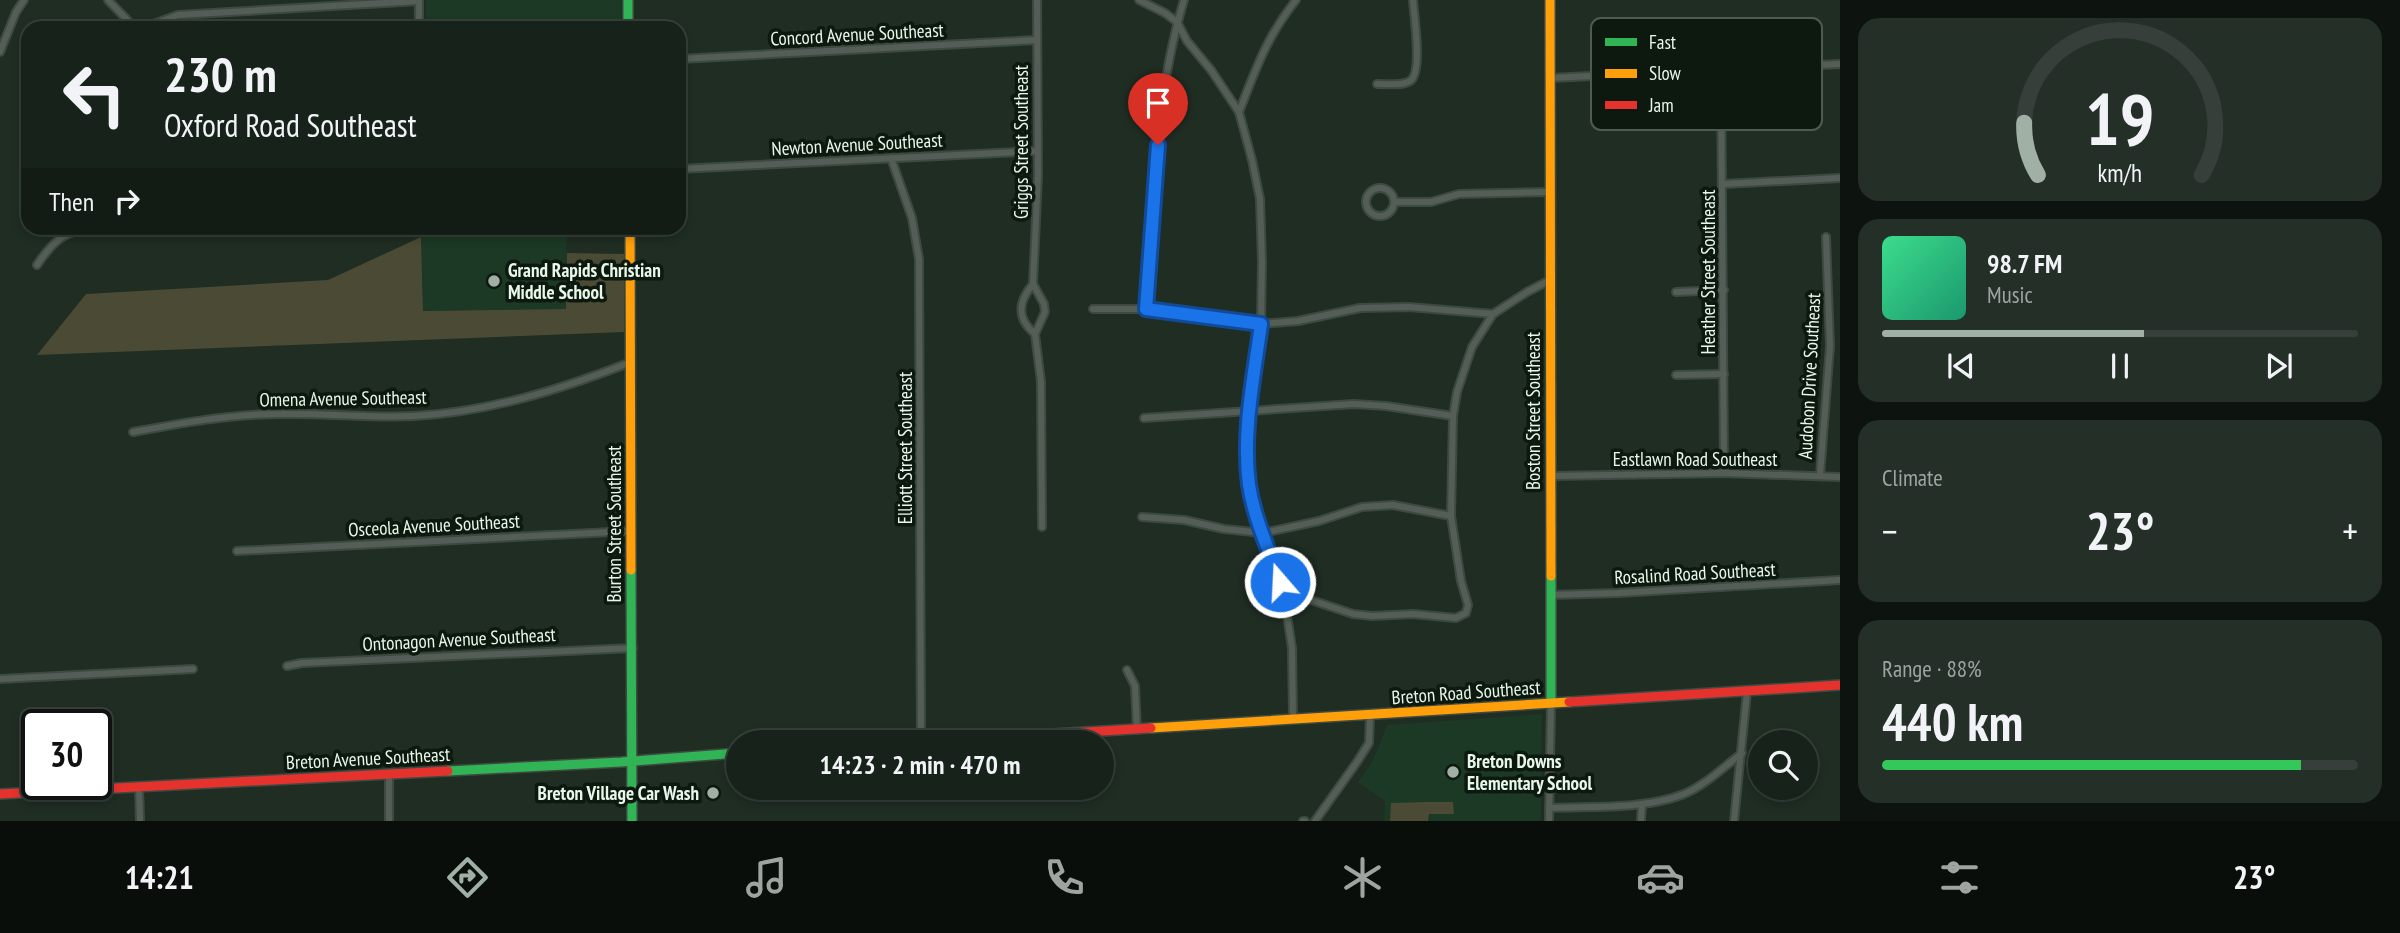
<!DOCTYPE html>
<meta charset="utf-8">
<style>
body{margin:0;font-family:"PT Sans Narrow",sans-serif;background:#242f27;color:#f1f3f6;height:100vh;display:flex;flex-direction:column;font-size:26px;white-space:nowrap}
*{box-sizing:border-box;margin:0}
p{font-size:23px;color:#9ea4a2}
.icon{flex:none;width:38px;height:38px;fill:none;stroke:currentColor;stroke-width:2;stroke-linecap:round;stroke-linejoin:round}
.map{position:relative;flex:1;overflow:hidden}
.panel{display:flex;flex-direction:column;gap:18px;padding:18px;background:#0d130e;width:560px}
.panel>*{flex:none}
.top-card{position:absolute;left:21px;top:21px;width:665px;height:214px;border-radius:21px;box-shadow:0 4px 10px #0003,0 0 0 2px #363f39;background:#17221a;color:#f1f3f6;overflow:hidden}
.buttons{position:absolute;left:1748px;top:730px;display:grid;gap:14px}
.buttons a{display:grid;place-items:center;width:70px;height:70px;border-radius:50%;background:#17221a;box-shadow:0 4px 10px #0003,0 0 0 2px #363f39;font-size:35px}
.speed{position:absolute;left:21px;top:709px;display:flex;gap:14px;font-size:35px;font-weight:700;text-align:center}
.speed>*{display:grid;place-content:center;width:91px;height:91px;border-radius:50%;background:#17221a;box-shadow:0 4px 10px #0003,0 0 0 2px #363f39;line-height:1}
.speed .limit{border:4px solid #111;border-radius:10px;background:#fff;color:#111}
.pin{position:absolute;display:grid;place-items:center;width:60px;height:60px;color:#fff;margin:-72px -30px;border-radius:50% 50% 50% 0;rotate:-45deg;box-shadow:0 0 7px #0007}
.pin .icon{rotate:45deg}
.me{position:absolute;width:77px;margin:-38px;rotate:341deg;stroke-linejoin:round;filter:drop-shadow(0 0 5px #0008)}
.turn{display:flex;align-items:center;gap:24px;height:147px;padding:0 28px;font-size:32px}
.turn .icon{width:91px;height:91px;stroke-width:2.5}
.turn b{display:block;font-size:49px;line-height:60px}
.then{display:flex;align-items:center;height:66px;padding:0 28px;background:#0003;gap:14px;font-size:26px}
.big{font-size:52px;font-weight:800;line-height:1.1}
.panel .widget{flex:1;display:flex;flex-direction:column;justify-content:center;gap:10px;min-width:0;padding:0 24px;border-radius:21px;background:#242f27}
.panel .dial{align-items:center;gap:0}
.dial svg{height:182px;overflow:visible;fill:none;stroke:#363f39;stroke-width:7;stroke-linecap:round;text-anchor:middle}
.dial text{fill:#f1f3f6;stroke:none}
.song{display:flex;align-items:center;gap:21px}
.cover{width:84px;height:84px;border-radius:10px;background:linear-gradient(135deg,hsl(150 70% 55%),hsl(160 70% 35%))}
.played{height:7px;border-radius:4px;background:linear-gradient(90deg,#a1b0a4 55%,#363f39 55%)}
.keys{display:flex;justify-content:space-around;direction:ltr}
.heat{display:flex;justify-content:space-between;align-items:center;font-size:38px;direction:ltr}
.charge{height:10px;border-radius:5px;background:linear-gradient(90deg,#34c759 88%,#363f39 0)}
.trip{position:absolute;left:726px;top:730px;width:388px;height:70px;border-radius:35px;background:#17221a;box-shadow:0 4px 10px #0003,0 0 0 2px #363f39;font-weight:800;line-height:70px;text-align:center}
.tabs{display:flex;height:112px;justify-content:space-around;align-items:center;background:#090e0a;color:#9ea4a2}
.tabs .icon{width:49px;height:49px}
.tabs .active{color:#a1b0a4}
.tabs b{font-size:32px;color:#f1f3f6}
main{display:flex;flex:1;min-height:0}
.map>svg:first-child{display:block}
</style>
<main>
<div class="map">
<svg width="1840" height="821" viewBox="0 0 1840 821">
<rect width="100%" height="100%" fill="#1f2d23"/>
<g fill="#1b3924">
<rect x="426" y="0" width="195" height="28"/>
<polygon points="421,228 567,228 566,309 423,311"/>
<polygon points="1542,714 1541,821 1384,821 1385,801 1358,782 1372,762 1387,725"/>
</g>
<g fill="#4b4a34">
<polygon points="421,237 423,311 566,309 567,253 624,254 624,332 37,355 86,294 328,280"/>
<polygon points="1427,802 1453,802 1454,814 1429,814 1428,821 1390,821 1391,803"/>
</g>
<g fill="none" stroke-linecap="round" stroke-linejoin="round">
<defs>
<g id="street">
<polyline points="108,0 135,28"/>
<polyline points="1037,0 1038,175 1033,284 1044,304 1045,312 1035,334 1041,382 1042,527"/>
<polyline points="1139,0 1165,13 1177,22 1187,41 1211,70 1239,112 1252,160 1260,199 1262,262 1261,324 1250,412 1248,473 1257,520 1285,602 1292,648 1293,719"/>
<polyline points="143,28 178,15 419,1"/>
<polyline points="419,28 419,0"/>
<polyline points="0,52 16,12 24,0"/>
<polyline points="679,59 1037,40"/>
<polyline points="1721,71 1724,473"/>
<polyline points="1550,78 1840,64"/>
<path d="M1377,84C1386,84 1402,86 1410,81C1423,73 1414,16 1413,0"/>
<path d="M1239,112C1256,69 1266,38 1296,0"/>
<polyline points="891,158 912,218 919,259 921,742"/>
<polyline points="679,169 1037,151"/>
<polyline points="1724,184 1840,178"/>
<circle cx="1380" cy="202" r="14"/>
<polyline points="1394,202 1431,202 1459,194 1550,192"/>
<path d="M37,265C55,238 67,229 100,228"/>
<path d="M1033,284C1018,302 1016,318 1035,334"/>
<polyline points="1676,292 1724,290"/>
<polyline points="1093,309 1146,309 1261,324 1298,321 1360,308 1409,307 1493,314"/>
<path d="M1146,309C1153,206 1154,99 1184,0"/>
<polyline points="1676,375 1724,374"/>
<polyline points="1144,418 1354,404 1386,406 1453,416"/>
<path d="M133,432C182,423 231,414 281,414C325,413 370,418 414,416C489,412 562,389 631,362"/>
<polyline points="1820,475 1830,346 1826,237"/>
<polyline points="1551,476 1724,473 1840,477"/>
<polyline points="1142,517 1184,520 1224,529 1263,533 1319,521 1362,507 1393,505 1451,516"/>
<polyline points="237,551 632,531"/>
<polyline points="1551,595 1618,593 1840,580"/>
<polyline points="1285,602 1308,599 1353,614 1372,616 1413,614 1456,618 1466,613 1468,605 1461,581 1451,516 1453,416 1457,392 1472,347 1493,314 1527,292 1550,280"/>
<polyline points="287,666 302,663 633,648"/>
<polyline points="1127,670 1135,686 1137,730"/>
<polyline points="0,679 193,669"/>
<polyline points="139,787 140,821"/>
<path d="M1549,808C1593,806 1643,810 1684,794C1705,785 1724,767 1742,753"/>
<polyline points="389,821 389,775"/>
<polyline points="1303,821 1305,821"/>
<polyline points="1315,821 1357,762 1369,743 1370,716"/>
<polyline points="1549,821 1551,703"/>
<polyline points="1641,821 1642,804"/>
<polyline points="1734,821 1747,692"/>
</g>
<g id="fast">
<polyline points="628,0 628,28"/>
<polyline points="631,570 632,821"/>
<polyline points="1551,576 1551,703"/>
<polyline points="448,771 621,762 738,753"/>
</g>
<g id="slow">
<polyline points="1550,0 1551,576"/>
<polyline points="630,228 631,570"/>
<polyline points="1151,728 1569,702"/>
</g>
<g id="jam">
<polyline points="1569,702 1840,685"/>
<polyline points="920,742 1151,728"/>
<polyline points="0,794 448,771"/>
</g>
</defs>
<use href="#street" stroke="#3d4a41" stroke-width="10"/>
<use href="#fast" stroke="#3d4a41" stroke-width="12"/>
<use href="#slow" stroke="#3d4a41" stroke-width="12"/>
<use href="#jam" stroke="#3d4a41" stroke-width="12"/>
<use href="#street" stroke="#545e56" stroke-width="6"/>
<use href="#fast" stroke="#30b455" stroke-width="9"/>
<use href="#slow" stroke="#ff9f0a" stroke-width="9"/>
<use href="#jam" stroke="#e5322d" stroke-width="9"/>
</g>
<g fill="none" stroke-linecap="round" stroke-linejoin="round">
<defs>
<path id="route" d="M1158,145L1146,309L1261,324C1254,376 1242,432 1249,485C1254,518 1269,550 1280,582"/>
</defs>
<use href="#route" stroke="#114b97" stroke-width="18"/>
<use href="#route" stroke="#1a73e8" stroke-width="12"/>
</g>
<g fill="#a1b0a4" stroke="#0d180f" stroke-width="2.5">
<circle cx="494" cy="281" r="7"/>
<circle cx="1453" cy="772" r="7"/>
<circle cx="713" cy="793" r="7"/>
</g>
<g text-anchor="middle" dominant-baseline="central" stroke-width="7" stroke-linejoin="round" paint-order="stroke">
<g font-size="19" fill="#e7f7ea" stroke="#0d180f">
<text transform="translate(857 34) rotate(-3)">Concord Avenue Southeast</text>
<text transform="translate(1021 142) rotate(-90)">Griggs Street Southeast</text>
<text transform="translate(857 144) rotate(-3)">Newton Avenue Southeast</text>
<text transform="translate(1708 272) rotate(-90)">Heather Street Southeast</text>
<text transform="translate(1809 376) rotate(-87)">Audobon Drive Southeast</text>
<text transform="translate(343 398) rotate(-1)">Omena Avenue Southeast</text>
<text transform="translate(1533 411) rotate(-90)">Boston Street Southeast</text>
<text transform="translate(905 448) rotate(-90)">Elliott Street Southeast</text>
<text x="1695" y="459">Eastlawn Road Southeast</text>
<text transform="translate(614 524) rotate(-90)">Burton Street Southeast</text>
<text transform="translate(434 525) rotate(-3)">Osceola Avenue Southeast</text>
<text transform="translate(1695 573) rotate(-3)">Rosalind Road Southeast</text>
<text transform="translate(459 639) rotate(-3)">Ontonagon Avenue Southeast</text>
<text transform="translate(1466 692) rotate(-4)">Breton Road Southeast</text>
<text transform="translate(368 758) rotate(-3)">Breton Avenue Southeast</text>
</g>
<g font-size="19" font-weight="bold" fill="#e7f7ea" stroke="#0d180f" text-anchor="start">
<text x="508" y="270">Grand Rapids Christian<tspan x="508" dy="22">Middle School</tspan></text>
<text x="1467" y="761">Breton Downs<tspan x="1467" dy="22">Elementary School</tspan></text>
<text x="699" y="793" text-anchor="end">Breton Village Car Wash</text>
</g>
</g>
<rect x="1591" y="18" width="231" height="112" rx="10" fill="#0d180f" stroke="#4e5b51" stroke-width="2"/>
<rect x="1605" y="38" width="32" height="8" fill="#30b455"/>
<rect x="1605" y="69" width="32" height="9" fill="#ff9f0a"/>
<rect x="1605" y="101" width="32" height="8" fill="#e5322d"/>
<g font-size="19" fill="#e7f7ea">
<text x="1649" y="49">Fast</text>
<text x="1649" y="80">Slow</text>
<text x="1649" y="112">Jam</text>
</g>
</svg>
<div class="buttons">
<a><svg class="icon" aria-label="search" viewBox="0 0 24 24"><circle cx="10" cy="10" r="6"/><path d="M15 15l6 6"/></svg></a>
</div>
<div class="speed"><div class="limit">30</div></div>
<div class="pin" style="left:1158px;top:145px;background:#d93025"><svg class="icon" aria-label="arrive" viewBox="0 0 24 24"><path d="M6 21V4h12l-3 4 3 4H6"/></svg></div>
<svg class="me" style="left:1280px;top:582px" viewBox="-20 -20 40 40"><circle r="17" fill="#1a73e8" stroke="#fff" stroke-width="3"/><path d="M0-11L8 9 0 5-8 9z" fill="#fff"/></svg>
<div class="trip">14:23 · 2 min · 470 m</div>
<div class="top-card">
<div class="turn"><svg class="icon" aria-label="left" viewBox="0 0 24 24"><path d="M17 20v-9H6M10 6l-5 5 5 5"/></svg><div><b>230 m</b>Oxford Road Southeast</div></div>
<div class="then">Then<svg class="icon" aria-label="right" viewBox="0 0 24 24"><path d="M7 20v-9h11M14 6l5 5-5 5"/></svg></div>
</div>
</div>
<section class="panel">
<div class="widget dial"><svg viewBox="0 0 100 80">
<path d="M14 69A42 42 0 1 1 86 69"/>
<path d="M14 69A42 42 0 0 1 8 46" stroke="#a1b0a4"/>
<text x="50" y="56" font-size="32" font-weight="700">19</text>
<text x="50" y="72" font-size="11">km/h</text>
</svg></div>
<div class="widget">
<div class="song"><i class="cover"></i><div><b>98.7 FM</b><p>Music</p></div></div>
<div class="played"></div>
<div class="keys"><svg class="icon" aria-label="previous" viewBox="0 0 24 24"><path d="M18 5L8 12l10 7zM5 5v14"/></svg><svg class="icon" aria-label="pause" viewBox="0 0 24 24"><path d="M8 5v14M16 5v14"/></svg><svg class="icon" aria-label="next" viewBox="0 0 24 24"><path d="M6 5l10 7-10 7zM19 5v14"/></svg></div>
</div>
<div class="widget"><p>Climate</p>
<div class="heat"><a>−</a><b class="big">23°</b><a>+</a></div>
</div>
<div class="widget"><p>Range · 88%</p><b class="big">440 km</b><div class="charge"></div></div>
</section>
</main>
<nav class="tabs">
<b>14:21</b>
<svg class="icon active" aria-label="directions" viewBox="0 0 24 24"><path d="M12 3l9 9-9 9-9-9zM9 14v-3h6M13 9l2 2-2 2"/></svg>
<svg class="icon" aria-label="music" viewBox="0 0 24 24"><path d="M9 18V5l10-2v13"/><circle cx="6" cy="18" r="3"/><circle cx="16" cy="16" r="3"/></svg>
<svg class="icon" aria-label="phone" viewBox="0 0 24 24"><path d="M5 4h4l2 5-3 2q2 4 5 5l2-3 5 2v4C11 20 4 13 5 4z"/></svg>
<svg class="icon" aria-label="climate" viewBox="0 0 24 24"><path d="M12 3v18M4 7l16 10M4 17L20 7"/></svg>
<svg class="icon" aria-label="car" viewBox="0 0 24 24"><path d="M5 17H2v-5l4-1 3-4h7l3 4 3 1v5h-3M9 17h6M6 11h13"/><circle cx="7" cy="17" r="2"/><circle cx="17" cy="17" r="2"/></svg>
<svg class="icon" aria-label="filters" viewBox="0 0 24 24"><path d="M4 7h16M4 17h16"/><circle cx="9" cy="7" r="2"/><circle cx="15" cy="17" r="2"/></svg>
<b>23°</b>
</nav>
